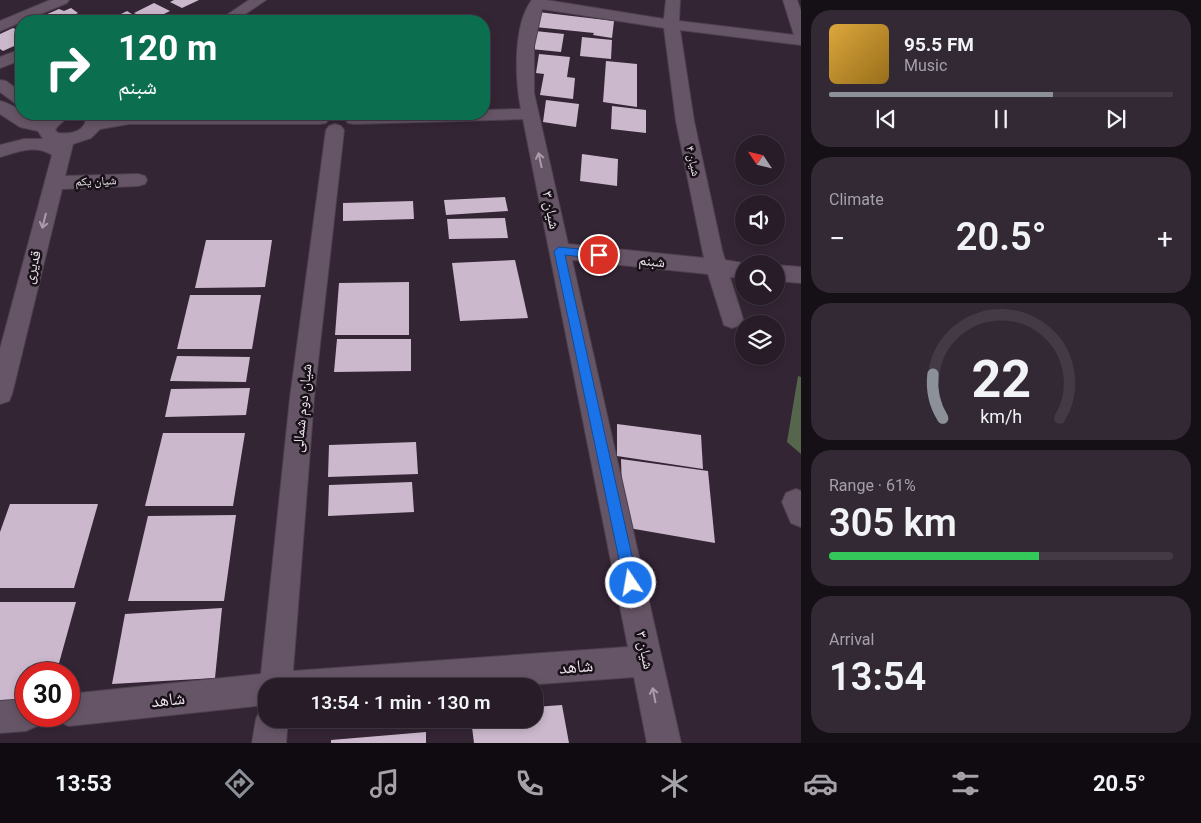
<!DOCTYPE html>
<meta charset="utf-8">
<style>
body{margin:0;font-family:Roboto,"Noto Naskh Arabic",sans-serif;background:#332934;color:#f1f3f6;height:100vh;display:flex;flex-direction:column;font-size:19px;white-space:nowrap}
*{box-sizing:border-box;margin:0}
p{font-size:16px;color:#a4a1a8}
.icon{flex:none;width:28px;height:28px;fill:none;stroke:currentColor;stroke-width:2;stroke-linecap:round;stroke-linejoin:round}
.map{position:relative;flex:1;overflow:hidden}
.sheet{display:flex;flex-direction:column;gap:10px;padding:10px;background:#150f16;width:400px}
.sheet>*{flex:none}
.hud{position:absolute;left:15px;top:15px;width:475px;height:105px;border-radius:20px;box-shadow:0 2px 8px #0003,0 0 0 1px #433a45;background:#0b6e4f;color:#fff;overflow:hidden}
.needle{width:32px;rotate:305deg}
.tools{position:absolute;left:735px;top:135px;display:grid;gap:10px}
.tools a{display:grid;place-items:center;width:50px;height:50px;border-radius:50%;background:#271c28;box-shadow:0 2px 8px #0003,0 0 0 1px #433a45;font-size:25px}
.speed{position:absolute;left:15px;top:662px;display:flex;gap:10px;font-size:25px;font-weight:700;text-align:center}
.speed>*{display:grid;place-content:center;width:65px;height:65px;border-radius:50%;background:#271c28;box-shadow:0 2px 8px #0003,0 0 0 1px #433a45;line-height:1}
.speed .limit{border:8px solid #d22;background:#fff;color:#111}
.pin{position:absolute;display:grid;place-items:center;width:42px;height:42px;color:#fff;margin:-21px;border:2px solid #fff;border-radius:50%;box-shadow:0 1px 5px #0007}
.me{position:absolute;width:55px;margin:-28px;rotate:348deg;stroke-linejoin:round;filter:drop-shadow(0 0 4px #0008)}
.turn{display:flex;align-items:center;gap:18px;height:105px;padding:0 20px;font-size:22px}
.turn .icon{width:65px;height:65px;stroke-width:2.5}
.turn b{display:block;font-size:35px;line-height:42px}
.big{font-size:38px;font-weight:600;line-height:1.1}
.sheet .widget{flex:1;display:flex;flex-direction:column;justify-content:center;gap:8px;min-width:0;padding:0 18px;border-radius:20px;background:#332934}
.sheet .dial{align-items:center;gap:0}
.dial svg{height:130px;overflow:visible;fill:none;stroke:#433a45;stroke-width:7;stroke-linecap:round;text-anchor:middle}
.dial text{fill:#f1f3f6;stroke:none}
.song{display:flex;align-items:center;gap:15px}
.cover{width:60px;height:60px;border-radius:8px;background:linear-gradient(135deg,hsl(40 70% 55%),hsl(40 70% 35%))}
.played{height:5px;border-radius:2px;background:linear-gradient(90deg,#8c9099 65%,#433a45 65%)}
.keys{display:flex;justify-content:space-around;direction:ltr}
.heat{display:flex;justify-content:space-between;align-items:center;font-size:28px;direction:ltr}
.charge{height:8px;border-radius:4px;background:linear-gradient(90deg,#34c759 61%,#433a45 0)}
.trip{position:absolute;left:258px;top:678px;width:285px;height:50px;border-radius:20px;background:#271c28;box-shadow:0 2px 8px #0003,0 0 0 1px #433a45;font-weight:600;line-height:50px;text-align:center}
.dock{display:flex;height:80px;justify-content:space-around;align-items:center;background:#100b10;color:#a4a1a8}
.dock .icon{width:35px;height:35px}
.dock .on{color:#8c9099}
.dock b{font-size:22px;color:#f1f3f6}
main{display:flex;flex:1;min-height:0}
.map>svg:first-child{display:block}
</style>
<main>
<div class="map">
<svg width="801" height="743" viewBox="0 0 801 743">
<rect width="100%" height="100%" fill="#342535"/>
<polygon fill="#55664d" points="798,376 801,377 801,454 787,442"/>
<g fill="#cbb8cc">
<polygon points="174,0 199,0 182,8 170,2"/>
<polygon points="154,3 170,11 150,21 134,13"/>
<polygon points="71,8 78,13 70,17 73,19 69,21 31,21 59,9 64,11"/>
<polygon points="127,11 143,21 123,21 115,17"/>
<polygon points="538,12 614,21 612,38 593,35 594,33 535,27"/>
<polygon points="13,28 17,30 21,28 21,43 3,51 0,49 0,34"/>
<polygon points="535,31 564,34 561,52 531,49"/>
<polygon points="582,37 612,40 611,59 580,56"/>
<polygon points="539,54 570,57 567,77 575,78 573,99 540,95 544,74 536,73"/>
<polygon points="606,61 637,64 637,107 603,102"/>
<polygon points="546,100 579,104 576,127 543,122"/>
<polygon points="612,106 646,110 646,133 611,129"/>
<polygon points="582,154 618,159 617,186 580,181"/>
<polygon points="505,197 508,211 446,215 444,200"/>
<polygon points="413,201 414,219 343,221 343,203"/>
<polygon points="505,218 508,238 449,239 447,219"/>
<polygon points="206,240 272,240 265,287 195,288"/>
<polygon points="515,260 528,318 460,321 452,263"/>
<polygon points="409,282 409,335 335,335 339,283"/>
<polygon points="190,295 261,295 252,349 177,349"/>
<polygon points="337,339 411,339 411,371 334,372"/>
<polygon points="177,356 250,357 246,382 170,381"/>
<polygon points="250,388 246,415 165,417 171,389"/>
<polygon points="617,424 701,435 703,469 617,456"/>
<polygon points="163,433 245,433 233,506 145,506"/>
<polygon points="416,442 418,474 328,477 329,445"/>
<polygon points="621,459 708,471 715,543 623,527"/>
<polygon points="412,482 414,512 328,516 329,485"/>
<polygon points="10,504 98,504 74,588 0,588 0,532"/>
<polygon points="236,515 224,601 128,601 148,516"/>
<polygon points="0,602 76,602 56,674 26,674 26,702 0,702"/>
<polygon points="222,608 215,678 112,684 125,614"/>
<polygon points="562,705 569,743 474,743 471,719 534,719 534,707"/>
<polygon points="426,732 426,743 331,743 331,740"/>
</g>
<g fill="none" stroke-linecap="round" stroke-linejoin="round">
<defs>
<g id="minor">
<polygon points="50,0 69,0 67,3 0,31 0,21"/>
<polygon points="249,0 266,0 235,21 218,21"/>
<path d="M532,0H546L664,19L666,0H680L679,21L794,35L783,0H797L801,11V45L680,30L694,121L722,250L725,260L749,264H744V278L730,277L743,319L740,325L732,328L724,325L708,274L572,260L681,743H647L634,677L512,686H266V705L69,726L58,721L55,716H69V694L261,674L290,398L326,130L329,126L335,124L341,126L344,130L314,398L293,671L628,647L523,119L354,124L348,123L345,119L348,115L354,114H484V110L521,109C515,79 513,24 532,0ZM542,9L664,28L676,121L704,258L568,244L534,93V46Z"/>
<polygon points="21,49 21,60 0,68 0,57"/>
<polygon points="0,80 6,81 21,92 21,104 15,103 0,92"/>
<path d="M0,101C17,105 25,117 43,121L50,114H70C67,120 59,123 55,130L58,133C69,134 83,133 86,120L82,114H100L103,117L128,114H320L326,115L329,119L326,123L320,124H129L100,129L91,138L73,144L65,176L138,174L145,176L147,180L145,184L138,186L62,189L12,394L9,401L0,404V349L52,155C35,144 18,152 0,157V145L24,139H43L38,131L20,127L0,114Z"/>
<polygon points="776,265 801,267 801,283 776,281"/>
<polygon points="796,489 801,491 801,527 791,523 782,502 786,493"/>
<polygon points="26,699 26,716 42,716 37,726 26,731 0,733 0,701"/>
<polygon points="266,705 266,719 288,719 286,743 252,743 256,719 261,708"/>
</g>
</defs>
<use href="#minor" stroke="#4e414e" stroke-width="2"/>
<use href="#minor" fill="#656" fill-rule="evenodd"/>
</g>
<defs><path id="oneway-shaft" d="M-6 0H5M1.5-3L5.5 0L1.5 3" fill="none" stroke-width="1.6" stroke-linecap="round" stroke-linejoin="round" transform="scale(1.25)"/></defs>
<g stroke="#aa9caa">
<use href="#oneway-shaft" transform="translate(540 160) rotate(-102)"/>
<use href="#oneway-shaft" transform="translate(44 221) rotate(104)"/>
<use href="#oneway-shaft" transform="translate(654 695) rotate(-101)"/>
</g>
<polygon fill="#1a73e8" stroke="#114b97" points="559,247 599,251 604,255 599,259 565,255 638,583 636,588 631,590 626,588 624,583 554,251"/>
<g text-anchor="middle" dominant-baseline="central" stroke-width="5" stroke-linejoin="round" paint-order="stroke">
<g font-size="12" fill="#eee4ee" stroke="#181118">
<text transform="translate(693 161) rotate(78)">شیان ۴</text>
<text transform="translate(96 181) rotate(-2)">شیان یکم</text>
</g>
<g font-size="15" fill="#eee4ee" stroke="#181118">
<text transform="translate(551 210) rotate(78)">شیان ۳</text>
<text transform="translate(652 261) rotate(6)">شبنم</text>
<text transform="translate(32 267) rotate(-76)">قدیری</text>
<text transform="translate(302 408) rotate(-84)">شیان دوم شمالی</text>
<text transform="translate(645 650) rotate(78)">شیان ۳</text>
</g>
<g font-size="18" fill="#eee4ee" stroke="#181118">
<text transform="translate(576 666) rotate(-4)">شاهد</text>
<text transform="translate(168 699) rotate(-6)">شاهد</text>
</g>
</g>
</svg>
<div class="tools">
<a><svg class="needle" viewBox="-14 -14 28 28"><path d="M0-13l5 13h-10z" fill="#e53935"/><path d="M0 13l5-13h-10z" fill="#a4a1a8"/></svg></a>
<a><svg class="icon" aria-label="sound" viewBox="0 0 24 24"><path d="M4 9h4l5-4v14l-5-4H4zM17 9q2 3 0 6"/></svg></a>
<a><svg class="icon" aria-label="search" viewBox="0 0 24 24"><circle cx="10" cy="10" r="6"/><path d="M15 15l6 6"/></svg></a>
<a><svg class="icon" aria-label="layers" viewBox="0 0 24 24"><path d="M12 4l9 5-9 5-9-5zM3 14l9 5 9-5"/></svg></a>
</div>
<div class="speed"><div class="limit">30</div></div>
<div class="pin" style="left:599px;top:255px;background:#d93025"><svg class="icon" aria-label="arrive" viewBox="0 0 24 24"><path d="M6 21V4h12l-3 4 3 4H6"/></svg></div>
<svg class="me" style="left:631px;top:583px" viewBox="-20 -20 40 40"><circle r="17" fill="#1a73e8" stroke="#fff" stroke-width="3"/><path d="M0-11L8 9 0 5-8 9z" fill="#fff"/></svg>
<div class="trip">13:54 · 1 min · 130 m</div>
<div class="hud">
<div class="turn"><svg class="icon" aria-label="right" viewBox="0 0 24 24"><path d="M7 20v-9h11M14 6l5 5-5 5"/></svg><div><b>120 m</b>شبنم</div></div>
</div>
</div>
<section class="sheet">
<div class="widget">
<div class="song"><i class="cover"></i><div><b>95.5 FM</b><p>Music</p></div></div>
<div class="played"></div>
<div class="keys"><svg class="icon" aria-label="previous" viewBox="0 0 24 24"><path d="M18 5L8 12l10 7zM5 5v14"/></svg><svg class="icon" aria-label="pause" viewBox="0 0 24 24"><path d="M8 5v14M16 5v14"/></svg><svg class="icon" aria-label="next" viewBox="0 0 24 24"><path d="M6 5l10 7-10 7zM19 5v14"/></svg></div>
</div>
<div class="widget"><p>Climate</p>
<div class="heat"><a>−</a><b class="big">20.5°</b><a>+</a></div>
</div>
<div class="widget dial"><svg viewBox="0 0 100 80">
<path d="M14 69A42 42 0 1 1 86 69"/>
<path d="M14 69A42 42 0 0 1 8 42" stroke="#8c9099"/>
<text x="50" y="56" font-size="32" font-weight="700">22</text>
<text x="50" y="72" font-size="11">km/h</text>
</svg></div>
<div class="widget"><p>Range · 61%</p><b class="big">305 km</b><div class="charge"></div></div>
<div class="widget"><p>Arrival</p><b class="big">13:54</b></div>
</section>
</main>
<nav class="dock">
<b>13:53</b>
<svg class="icon on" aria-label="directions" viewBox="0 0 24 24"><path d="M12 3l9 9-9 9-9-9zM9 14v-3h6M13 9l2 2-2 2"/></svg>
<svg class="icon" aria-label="music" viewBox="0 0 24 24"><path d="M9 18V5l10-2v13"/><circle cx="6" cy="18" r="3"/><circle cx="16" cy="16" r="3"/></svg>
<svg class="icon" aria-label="phone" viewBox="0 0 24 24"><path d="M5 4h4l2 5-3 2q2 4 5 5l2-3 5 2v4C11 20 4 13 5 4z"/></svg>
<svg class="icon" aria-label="climate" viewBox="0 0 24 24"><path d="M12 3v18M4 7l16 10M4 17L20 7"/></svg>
<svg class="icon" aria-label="car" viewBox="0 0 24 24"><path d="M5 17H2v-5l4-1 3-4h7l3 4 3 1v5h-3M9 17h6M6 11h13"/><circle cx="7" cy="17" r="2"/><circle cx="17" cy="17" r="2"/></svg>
<svg class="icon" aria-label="filters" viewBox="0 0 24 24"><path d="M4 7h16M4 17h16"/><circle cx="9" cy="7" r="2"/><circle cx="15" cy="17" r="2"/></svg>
<b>20.5°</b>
</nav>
